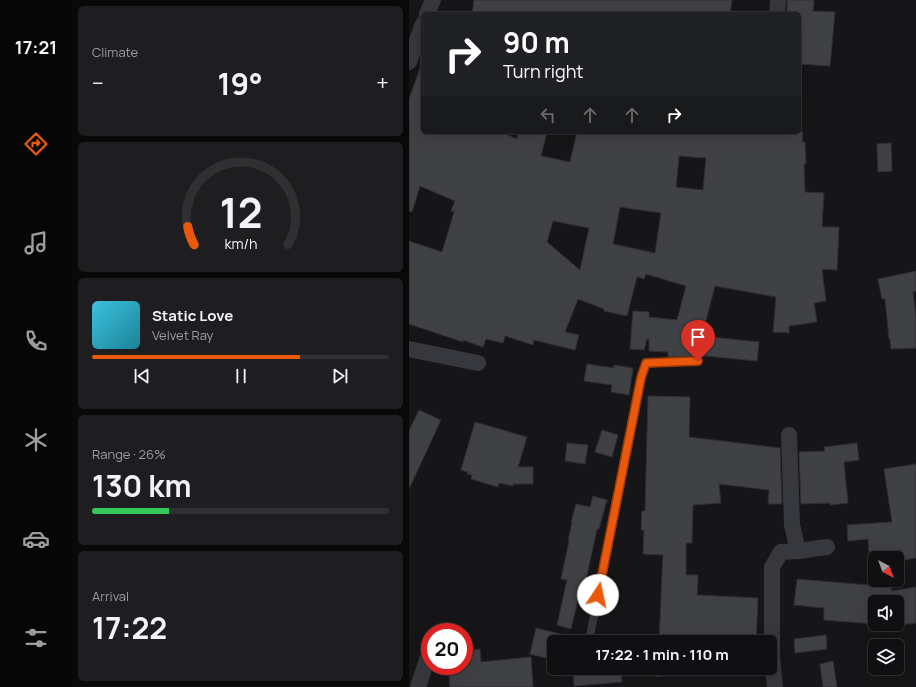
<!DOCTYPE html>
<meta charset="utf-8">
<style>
body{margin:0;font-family:Manrope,sans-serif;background:#1e1e20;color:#f1f3f6;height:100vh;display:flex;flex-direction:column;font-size:15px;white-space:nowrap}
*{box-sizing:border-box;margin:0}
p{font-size:13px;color:#9c9d9f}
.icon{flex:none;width:22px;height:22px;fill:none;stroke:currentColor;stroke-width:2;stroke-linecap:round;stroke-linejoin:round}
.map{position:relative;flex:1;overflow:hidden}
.details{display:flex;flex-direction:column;gap:6px;padding:6px;background:#09090a;width:337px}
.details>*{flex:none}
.banner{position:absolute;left:12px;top:12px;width:380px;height:122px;border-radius:6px;box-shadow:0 4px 16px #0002,0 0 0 1px #303032;background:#202124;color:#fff;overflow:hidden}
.needle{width:26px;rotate:139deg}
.tools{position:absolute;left:459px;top:551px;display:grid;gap:8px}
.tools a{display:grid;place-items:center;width:36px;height:36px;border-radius:6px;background:#101012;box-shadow:0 4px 16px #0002,0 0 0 1px #303032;font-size:20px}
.speed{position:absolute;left:12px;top:623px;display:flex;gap:8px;font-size:20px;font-weight:700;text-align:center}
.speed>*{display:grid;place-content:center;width:52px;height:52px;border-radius:50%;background:#101012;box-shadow:0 4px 16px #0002,0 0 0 1px #303032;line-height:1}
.speed .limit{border:6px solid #d22;background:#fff;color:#111}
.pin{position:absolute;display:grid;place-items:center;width:34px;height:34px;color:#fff;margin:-41px -17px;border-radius:50% 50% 50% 0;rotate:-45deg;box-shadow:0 0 4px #0007}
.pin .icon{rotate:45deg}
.me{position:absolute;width:44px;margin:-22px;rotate:11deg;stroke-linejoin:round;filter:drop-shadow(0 0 3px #0008)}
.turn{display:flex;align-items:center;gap:14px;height:84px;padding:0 16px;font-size:18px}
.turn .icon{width:52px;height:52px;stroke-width:2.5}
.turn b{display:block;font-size:28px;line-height:34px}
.lanes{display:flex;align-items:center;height:38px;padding:0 16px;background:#0003;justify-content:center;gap:20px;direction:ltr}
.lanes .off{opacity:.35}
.big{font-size:30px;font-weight:700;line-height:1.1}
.details .card{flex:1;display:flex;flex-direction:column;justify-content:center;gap:6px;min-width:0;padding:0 14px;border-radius:6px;background:#1e1e20}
.details .dial{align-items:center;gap:0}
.dial svg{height:104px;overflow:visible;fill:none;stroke:#303032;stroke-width:7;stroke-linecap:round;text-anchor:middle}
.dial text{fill:#f1f3f6;stroke:none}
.song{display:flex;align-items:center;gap:12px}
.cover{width:48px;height:48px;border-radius:6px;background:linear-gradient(135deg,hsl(190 70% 55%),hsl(190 70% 35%))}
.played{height:4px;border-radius:2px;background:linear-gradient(90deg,#ea580c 70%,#303032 70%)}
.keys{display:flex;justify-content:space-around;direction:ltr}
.heat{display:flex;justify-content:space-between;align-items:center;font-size:22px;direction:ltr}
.charge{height:6px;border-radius:3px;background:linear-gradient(90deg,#34c759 26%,#303032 0)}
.trip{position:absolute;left:138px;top:635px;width:230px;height:40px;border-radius:6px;background:#101012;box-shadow:0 4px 16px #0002,0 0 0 1px #303032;font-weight:700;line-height:40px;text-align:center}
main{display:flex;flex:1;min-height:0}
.tabs{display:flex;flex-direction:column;width:72px;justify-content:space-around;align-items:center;background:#060607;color:#9c9d9f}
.tabs .icon{width:28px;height:28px}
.tabs .selected{color:#ea580c}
.tabs b{font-size:18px;color:#f1f3f6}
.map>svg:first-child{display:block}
</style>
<main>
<nav class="tabs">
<b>17:21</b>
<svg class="icon selected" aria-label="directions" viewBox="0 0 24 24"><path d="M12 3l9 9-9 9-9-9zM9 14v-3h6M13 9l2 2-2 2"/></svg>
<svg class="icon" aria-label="music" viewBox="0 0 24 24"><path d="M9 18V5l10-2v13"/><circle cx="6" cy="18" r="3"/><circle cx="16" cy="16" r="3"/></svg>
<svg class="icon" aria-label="phone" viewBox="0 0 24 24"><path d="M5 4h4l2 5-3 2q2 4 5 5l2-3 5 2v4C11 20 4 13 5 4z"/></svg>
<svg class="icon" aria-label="climate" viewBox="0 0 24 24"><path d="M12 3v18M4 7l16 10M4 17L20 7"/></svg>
<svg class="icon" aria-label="car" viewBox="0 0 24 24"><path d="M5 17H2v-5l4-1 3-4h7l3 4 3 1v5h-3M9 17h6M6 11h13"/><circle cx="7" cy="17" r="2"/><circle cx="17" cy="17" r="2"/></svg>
<svg class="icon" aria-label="filters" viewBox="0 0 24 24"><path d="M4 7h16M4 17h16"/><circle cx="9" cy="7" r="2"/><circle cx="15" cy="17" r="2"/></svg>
</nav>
<section class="details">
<div class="card"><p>Climate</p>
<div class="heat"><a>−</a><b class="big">19°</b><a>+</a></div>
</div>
<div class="card dial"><svg viewBox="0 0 100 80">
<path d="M14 69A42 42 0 1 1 86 69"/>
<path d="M14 69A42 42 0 0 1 9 55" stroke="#ea580c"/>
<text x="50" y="56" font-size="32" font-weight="700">12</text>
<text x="50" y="72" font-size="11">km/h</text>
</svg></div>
<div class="card">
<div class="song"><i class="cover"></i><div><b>Static Love</b><p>Velvet Ray</p></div></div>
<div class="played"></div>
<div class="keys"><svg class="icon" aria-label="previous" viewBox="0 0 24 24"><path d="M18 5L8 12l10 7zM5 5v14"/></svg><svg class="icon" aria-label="pause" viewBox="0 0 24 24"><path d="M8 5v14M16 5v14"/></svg><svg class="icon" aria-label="next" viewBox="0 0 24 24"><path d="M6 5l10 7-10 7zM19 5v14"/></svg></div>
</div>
<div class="card"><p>Range · 26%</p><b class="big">130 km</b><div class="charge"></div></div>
<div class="card"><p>Arrival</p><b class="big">17:22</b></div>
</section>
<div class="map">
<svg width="507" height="687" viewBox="0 0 507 687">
<rect width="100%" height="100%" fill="#161618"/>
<g fill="#404145" stroke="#303034" fill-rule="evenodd">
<polygon points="65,0 323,0 321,14 123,14 103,11 102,14 63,14"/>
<polygon points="378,0 405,0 404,11 426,12 421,66 390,64 390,14 378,12"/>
<path d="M12,66H14V132H91L108,139L109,132H138L132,156L161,162L168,132H394L393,142H396L397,163L395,164L396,192L415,193L413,227H430L428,270L413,269L417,301L405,303L408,322L380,326V333L364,332L367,297L306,286L293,336L350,342L348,361L297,356L292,357L289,356L259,357V352L240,351V339H238L235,350L221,349L224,311L240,312V317L268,320L277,286L237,274L235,279L228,277L218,316L195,311V309L169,299L156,332L170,335L166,350L125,340L124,345L96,336L94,343L77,339L74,347L54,340V342L0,324V241L33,252L45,212L42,211L46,201L11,186L3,212L0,211V99ZM270,156L297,158L294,190L267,187ZM211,207L252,213L246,253L204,244ZM144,221L180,228L171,270L138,242Z"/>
<polygon points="482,143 483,171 469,172 468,144"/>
<polygon points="507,271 507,291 504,292 507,317 507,348 482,349 481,339 480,339 476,299 473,299 469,279"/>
<polygon points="178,364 205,368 205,365 224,368 220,395 202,392 203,385 175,381"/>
<polygon points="239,396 281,397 280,437 371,448 373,504 359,504 360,490 310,484 312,503 284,505 283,543 277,543 277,575 289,575 288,595 349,598 347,642 285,641 285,642 250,642 254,555 234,554 235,530 232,530 233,511 236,511"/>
<polygon points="10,410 32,420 0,489 0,431"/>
<polygon points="66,422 118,437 109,467 124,467 124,484 104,484 104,486 90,483 89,487 62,479 63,475 58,474 59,472 52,470"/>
<polygon points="193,430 209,435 203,457 186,452"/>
<polygon points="158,443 179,445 176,464 156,461"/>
<polygon points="448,443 450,460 435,462 439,503 421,505 421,503 392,504 390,452 416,451 415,447"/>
<polygon points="507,464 507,558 488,561 488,558 466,558 466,565 461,566 459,539 439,541 438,525 483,522 475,469"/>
<polygon points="184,496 198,500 190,529 188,529 176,584 173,583 162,629 148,625 158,580 152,579 160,541 159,541 163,522 162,522 167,504 181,507"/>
<polygon points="388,579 483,587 482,591 507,587 507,623 490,625 469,624 488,624 488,602 466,602 466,624 415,620 415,608 385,605"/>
<polygon points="127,628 159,636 157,642 145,642 145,660 121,654"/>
<polygon points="417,635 418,649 386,653 385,639"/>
<polygon points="71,649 72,662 122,657 124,687 41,687 39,666 55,666 55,651"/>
<polygon points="424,661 428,687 414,687 411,664"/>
<polygon points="164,668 212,668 213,682 165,686"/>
</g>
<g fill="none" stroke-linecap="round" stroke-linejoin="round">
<g stroke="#37383d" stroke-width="8">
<polyline points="183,642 180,641 232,378 237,363 289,361"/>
<polyline points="242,668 248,673 283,668"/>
</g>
<g stroke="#37383d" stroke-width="16">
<polyline points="18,14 24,0"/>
<polyline points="368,14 369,0"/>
<polyline points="0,62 14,24"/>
<polyline points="0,349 69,363"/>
<polyline points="380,435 383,525 389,551"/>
<polyline points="9,687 19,657"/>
<polyline points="366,687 363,657 363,567 372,552 389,551 418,547"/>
</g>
</g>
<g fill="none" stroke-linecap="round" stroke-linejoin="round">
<defs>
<polyline id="route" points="189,595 232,378 237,363 289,361"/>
</defs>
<use href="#route" stroke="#983908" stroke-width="10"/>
<use href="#route" stroke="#ea580c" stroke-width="7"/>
</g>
</svg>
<div class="tools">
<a><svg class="needle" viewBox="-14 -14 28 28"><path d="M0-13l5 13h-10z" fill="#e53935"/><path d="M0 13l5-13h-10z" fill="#9c9d9f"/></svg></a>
<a><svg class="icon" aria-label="sound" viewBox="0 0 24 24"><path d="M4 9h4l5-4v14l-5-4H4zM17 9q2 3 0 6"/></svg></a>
<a><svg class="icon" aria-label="layers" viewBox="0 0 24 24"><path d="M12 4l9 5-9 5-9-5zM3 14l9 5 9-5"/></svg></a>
</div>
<div class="speed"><div class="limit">20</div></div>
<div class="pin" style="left:289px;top:361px;background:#d93025"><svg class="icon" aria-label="arrive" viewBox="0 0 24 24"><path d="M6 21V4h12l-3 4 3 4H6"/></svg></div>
<svg class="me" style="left:189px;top:595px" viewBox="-20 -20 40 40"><circle r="19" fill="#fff"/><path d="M0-13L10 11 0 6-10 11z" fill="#ea580c"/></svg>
<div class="trip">17:22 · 1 min · 110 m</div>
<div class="banner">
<div class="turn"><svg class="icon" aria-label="right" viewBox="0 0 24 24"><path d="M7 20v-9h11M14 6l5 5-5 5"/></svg><div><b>90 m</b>Turn right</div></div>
<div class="lanes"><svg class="icon off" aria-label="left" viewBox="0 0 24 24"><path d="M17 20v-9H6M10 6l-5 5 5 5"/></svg><svg class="icon off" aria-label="ahead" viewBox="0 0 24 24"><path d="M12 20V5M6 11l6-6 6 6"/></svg><svg class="icon off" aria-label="ahead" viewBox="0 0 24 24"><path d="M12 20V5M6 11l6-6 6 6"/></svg><svg class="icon" aria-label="right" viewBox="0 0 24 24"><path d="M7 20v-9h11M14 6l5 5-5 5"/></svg></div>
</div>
</div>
</main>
